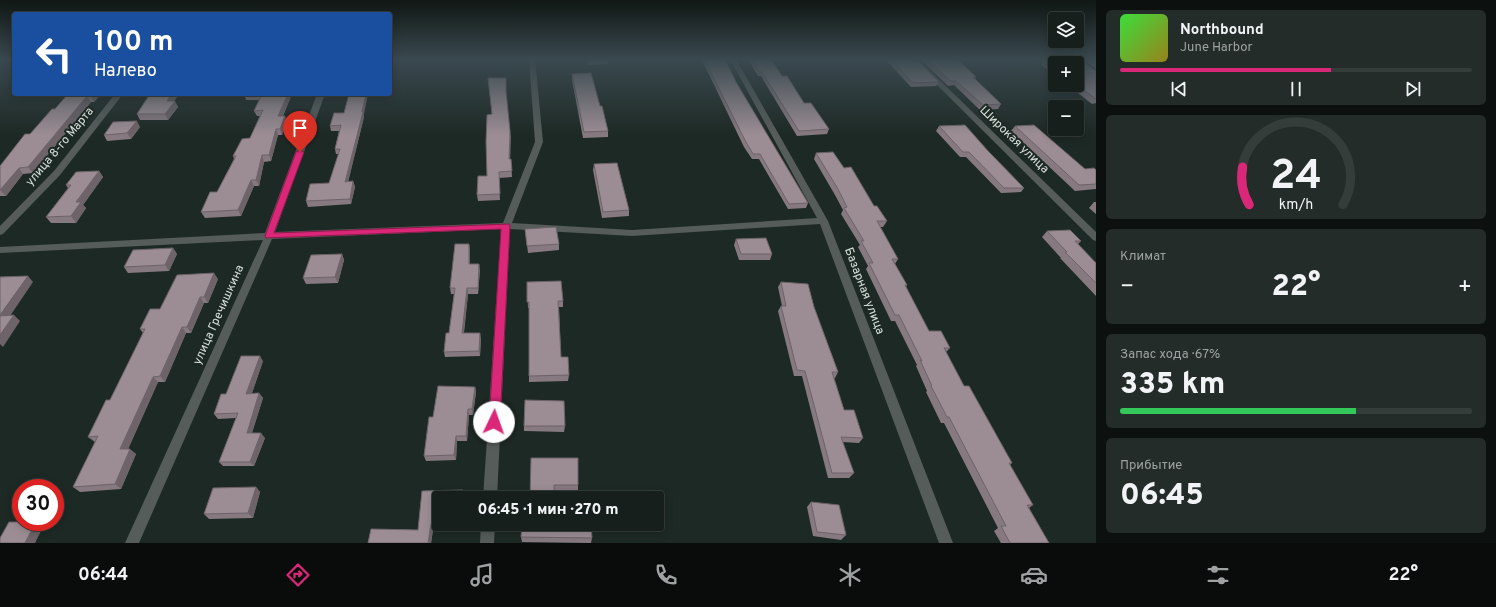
<!DOCTYPE html>
<html lang="ru">
<meta charset="utf-8">
<style>
body{margin:0;font-family:Overpass,sans-serif;background:#232c28;color:#f1f3f6;height:100vh;display:flex;flex-direction:column;font-size:15px;white-space:nowrap}
*{box-sizing:border-box;margin:0}
p{font-size:13px;color:#9ea2a3}
.icon{flex:none;width:22px;height:22px;fill:none;stroke:currentColor;stroke-width:2;stroke-linecap:round;stroke-linejoin:round}
.map{position:relative;flex:1;overflow:hidden}
.sheet{display:flex;flex-direction:column;gap:10px;padding:10px;background:#0c110f;width:400px}
.sheet>*{flex:none}
.top-card{position:absolute;left:12px;top:12px;width:380px;height:84px;border-radius:4px;box-shadow:0 2px 10px #0003,0 0 0 1px #353d3a;background:#1a4fa0;color:#fff;overflow:hidden}
.buttons{position:absolute;left:1048px;top:12px;display:grid;gap:8px}
.buttons a{display:grid;place-items:center;width:36px;height:36px;border-radius:4px;background:#161f1b;box-shadow:0 2px 10px #0003,0 0 0 1px #353d3a;font-size:20px}
.speed{position:absolute;left:12px;top:479px;display:flex;gap:8px;font-size:20px;font-weight:700;text-align:center}
.speed>*{display:grid;place-content:center;width:52px;height:52px;border-radius:50%;background:#161f1b;box-shadow:0 2px 10px #0003,0 0 0 1px #353d3a;line-height:1}
.speed .limit{border:6px solid #d22;background:#fff;color:#111}
.pin{position:absolute;display:grid;place-items:center;width:34px;height:34px;color:#fff;margin:-41px -17px;border-radius:50% 50% 50% 0;rotate:-45deg;box-shadow:0 0 4px #0007}
.pin .icon{rotate:45deg}
.me{position:absolute;width:44px;margin:-22px;rotate:3deg;stroke-linejoin:round;filter:drop-shadow(0 0 3px #0008)}
.turn{display:flex;align-items:center;gap:14px;height:84px;padding:0 16px;font-size:18px}
.turn .icon{width:52px;height:52px;stroke-width:2.5}
.turn b{display:block;font-size:28px;line-height:34px}
.big{font-size:30px;font-weight:800;line-height:1.1}
.sheet .tile{flex:1;display:flex;flex-direction:column;justify-content:center;gap:6px;min-width:0;padding:0 14px;border-radius:6px;background:#232c28}
.sheet .dial{align-items:center;gap:0}
.dial svg{height:104px;overflow:visible;fill:none;stroke:#353d3a;stroke-width:7;stroke-linecap:round;text-anchor:middle}
.dial text{fill:#f1f3f6;stroke:none}
.song{display:flex;align-items:center;gap:12px}
.cover{width:48px;height:48px;border-radius:6px;background:linear-gradient(135deg,hsl(120 70% 55%),hsl(50 70% 35%))}
.played{height:4px;border-radius:2px;background:linear-gradient(90deg,#db2777 60%,#353d3a 60%)}
.keys{display:flex;justify-content:space-around;direction:ltr}
.heat{display:flex;justify-content:space-between;align-items:center;font-size:22px;direction:ltr}
.charge{height:6px;border-radius:3px;background:linear-gradient(90deg,#34c759 67%,#353d3a 0)}
.trip{position:absolute;left:432px;top:491px;width:232px;height:40px;border-radius:4px;background:#161f1b;box-shadow:0 2px 10px #0003,0 0 0 1px #353d3a;font-weight:800;line-height:40px;text-align:center}
.tabs{display:flex;height:64px;justify-content:space-around;align-items:center;background:#090c0b;color:#9ea2a3}
.tabs .icon{width:28px;height:28px}
.tabs .active{color:#db2777}
.tabs b{font-size:18px;color:#f1f3f6}
main{display:flex;flex:1;min-height:0}
.map>svg:first-child{display:block}
</style>
<main>
<div class="map">
<svg width="1096" height="543" viewBox="0 0 1096 543">
<rect width="100%" height="100%" fill="#1d2924"/>
<g fill="none" stroke-linecap="round" stroke-linejoin="round">
<g fill="#565c59" fill-rule="evenodd">
<polygon points="529,59 535,59 543,142 512,223 632,230 817,218 730,59 736,59 828,221 953,543 939,543 820,224 632,236 510,229 497,498 483,498 501,229 272,239 139,543 125,543 263,240 0,253 0,247 265,233 317,94 325,94 275,232 503,223 535,142"/>
<polygon points="911,59 918,59 1096,232 1096,241 1093,240"/>
<polygon points="115,94 123,94 60,175 3,234 0,235 0,226 54,171"/>
<polygon points="481,524 495,524 494,543 480,543"/>
</g>
</g>
<g fill="#86797f">
<polygon points="587,59 608,59 608,64 588,65"/>
<polygon points="703,59 725,59 736,82 808,203 806,208 788,209 759,159 752,159 744,147 703,62"/>
<polygon points="748,59 771,59 782,76 804,103 829,129 827,134 797,136 761,76 758,76"/>
<polygon points="885,59 916,59 939,82 936,86 911,87"/>
<polygon points="920,59 957,59 976,77 975,79 1001,104 998,109 980,110 954,85 948,86"/>
<polygon points="1038,59 1079,59 1096,71 1096,103 1092,104 1068,85 1077,85 1055,63 1055,75 1041,65 1042,62"/>
<polygon points="1086,59 1096,59 1096,69 1085,61"/>
<polygon points="572,74 600,106 608,131 608,137 583,138 572,80"/>
<polygon points="506,83 506,94 510,131 510,159 511,159 512,177 499,178 500,200 478,201 477,195 487,176"/>
<polygon points="68,94 101,94 94,102 91,102 33,173 23,174 6,196 0,196 0,166 30,134 55,109"/>
<polygon points="150,94 179,94 174,101 178,107 168,120 140,120 137,114"/>
<polygon points="244,94 292,94 283,116 287,122 282,135 278,135 271,161 264,162 259,186 254,186 241,216 205,218 201,212 217,192 234,159 233,156 250,138 260,116 257,116 254,111 259,100 246,100"/>
<polygon points="364,114 364,117 348,181 353,181 355,187 351,204 308,207 306,201 329,183 339,154 336,154 335,149 339,131 331,131 330,126"/>
<polygon points="939,126 988,151 1024,188 1021,192 1001,193 966,157 960,157 936,131"/>
<polygon points="1015,126 1085,169 1096,170 1096,189 1075,191 1011,131"/>
<polygon points="140,127 131,139 107,141 104,135"/>
<polygon points="816,153 844,168 874,206 887,221 883,227 880,227 898,259 895,264 907,285 906,287 929,331 950,348 946,352 964,386 1012,463 1010,465 1033,505 1029,508 1049,543 1001,543 994,531 998,528 944,423 941,423 926,392 927,391 916,366 917,365 895,321 891,321 866,269 868,266 858,247 860,245 841,214 843,210 835,195 814,159"/>
<polygon points="594,164 629,210 629,216 602,218 593,170"/>
<polygon points="99,171 103,177 83,205 86,208 76,223 51,223 46,217 68,188 66,185"/>
<polygon points="1094,202 1096,202 1096,214 1089,208"/>
<polygon points="525,229 559,244 559,250 528,253"/>
<polygon points="1047,231 1081,241 1078,244 1096,263 1096,296 1060,258 1061,258 1042,237"/>
<polygon points="736,239 772,254 770,260 739,260 734,245"/>
<polygon points="173,248 177,254 169,271 128,273 124,267"/>
<polygon points="470,249 470,264 480,269 478,294 468,294 464,333 481,338 480,356 445,357 444,352 449,333 454,294 451,294 450,288"/>
<polygon points="342,254 344,260 338,283 306,284 303,278"/>
<polygon points="218,279 208,303 204,303 191,333 186,333 165,382 158,382 128,449 136,454 121,489 80,492 73,487 95,442 88,437 110,400 143,333 140,329 160,309"/>
<polygon points="527,282 563,301 563,307 559,307 561,357 569,375 568,381 529,382 529,308 528,308"/>
<polygon points="781,282 814,307 838,372 835,378 834,378 844,410 863,438 859,443 842,442 854,473 849,478 828,478 802,376 794,376 778,311 781,306 782,306 778,287"/>
<polygon points="263,361 252,393 259,393 263,398 252,433 265,438 254,466 223,466 219,462 236,418 218,419 214,414 226,394"/>
<polygon points="475,387 476,392 473,415 469,415 467,441 457,441 456,460 426,461 424,456 433,417"/>
<polygon points="524,426 565,426 564,432 524,431"/>
<polygon points="531,458 578,485 578,490 554,490"/>
<polygon points="256,487 260,492 253,518 209,519 204,514"/>
<polygon points="463,490 465,498 439,498 439,524 463,524 463,529 433,530 431,543 368,543 371,529 418,530 422,491"/>
<polygon points="811,502 846,535 841,540 813,536 807,507"/>
<polygon points="521,537 592,538 591,543 522,542"/>
</g>
<g fill="#6d6368">
<polygon points="93,94 101,94 94,102 91,96"/>
<polygon points="172,94 179,94 170,107 167,101"/>
<polygon points="288,94 292,94 280,122 278,116"/>
<polygon points="366,94 368,94 364,114 364,117 347,187 345,182"/>
<polygon points="87,96 91,102 33,173 28,167"/>
<polygon points="175,101 178,107 168,120 165,114"/>
<polygon points="285,116 287,122 282,135 280,129"/>
<polygon points="137,121 140,127 131,139 127,133"/>
<polygon points="276,129 278,135 271,161 269,155"/>
<polygon points="510,131 511,137 510,165 509,159"/>
<polygon points="262,155 264,162 259,186 256,180"/>
<polygon points="19,168 23,174 6,196 0,190"/>
<polygon points="99,171 103,177 83,205 86,208 76,223 71,216 76,202"/>
<polygon points="251,180 254,186 241,216 238,210"/>
<polygon points="353,181 355,187 351,204 350,199"/>
<polygon points="469,244 470,249 470,269 469,264"/>
<polygon points="173,248 177,254 169,271 165,265"/>
<polygon points="342,254 344,260 338,283 335,277"/>
<polygon points="479,264 480,269 478,294 478,288"/>
<polygon points="214,273 218,279 208,303 204,297"/>
<polygon points="28,276 33,282 6,322 0,316 0,315"/>
<polygon points="467,288 468,294 463,339 462,333"/>
<polygon points="200,297 204,303 191,333 187,327"/>
<polygon points="14,315 20,321 3,347 0,344 0,335"/>
<polygon points="182,327 186,333 165,382 160,376"/>
<polygon points="480,333 481,338 480,356 479,351"/>
<polygon points="260,356 263,361 250,399 246,394"/>
<polygon points="153,377 158,382 126,454 120,449"/>
<polygon points="475,387 476,392 473,415 472,409"/>
<polygon points="259,393 263,398 250,438 247,433"/>
<polygon points="468,409 469,415 467,441 466,436"/>
<polygon points="261,433 265,438 254,466 250,462"/>
<polygon points="456,436 457,441 456,460 454,455"/>
<polygon points="130,449 136,454 121,489 115,484"/>
<polygon points="256,487 260,492 253,518 248,513"/>
<polygon points="463,490 465,497 465,498 463,498"/>
<polygon points="36,522 39,522 44,525 35,543 25,543"/>
<polygon points="431,524 433,530 431,543 428,543"/>
</g>
<g fill="#9c8d94" stroke="#6d6368">
<polygon points="704,59 725,59 736,82 808,203 789,204 760,154 753,154 746,142"/>
<polygon points="751,59 771,59 782,76 787,76 804,103 811,103 829,129 799,131 762,72 759,72"/>
<polygon points="891,59 916,59 939,82 913,83"/>
<polygon points="927,59 957,59 976,77 973,77 1001,104 983,105 956,81 950,81"/>
<polygon points="1047,59 1079,59 1096,71 1096,99 1077,85 1077,63 1055,63 1055,68 1044,60 1048,60"/>
<polygon points="1092,59 1096,59 1096,62"/>
<polygon points="591,73 600,106 602,106 608,131 584,132 572,74"/>
<polygon points="488,78 506,78 506,91 510,131 509,159 511,159 512,171 499,172 500,194 477,195 478,176 487,176 486,142 487,115 492,114"/>
<polygon points="68,94 93,94 91,96 87,96 28,167 19,168 0,190 0,166 25,134 30,134 52,109 55,109"/>
<polygon points="150,94 172,94 167,101 175,101 165,114 137,114"/>
<polygon points="262,94 288,94 278,116 285,116 280,129 276,129 269,155 262,155 256,180 251,180 238,210 201,212 210,192 217,192 236,156 233,156 242,139 250,138 263,110 254,111"/>
<polygon points="349,94 366,94 362,112 363,112 345,182 353,181 350,199 306,201 310,184 329,183 340,149 335,149 341,125 330,126 334,113 344,113"/>
<polygon points="137,121 127,133 104,135 113,122"/>
<polygon points="965,125 988,151 1024,188 1004,188 969,152 963,152 939,126"/>
<polygon points="1034,125 1085,169 1094,168 1096,170 1096,184 1079,185 1015,126"/>
<polygon points="833,152 844,168 851,167 874,206 877,206 887,221 877,221 898,259 892,259 907,285 905,285 929,331 941,331 950,348 944,348 964,386 969,386 1012,463 1009,463 1033,505 1027,505 1049,543 1010,543 1001,526 1006,526 949,417 947,417 931,386 932,386 920,360 922,361 899,315 895,315 869,263 873,263 861,241 864,241 844,208 847,207 838,189 816,153"/>
<polygon points="617,163 629,210 603,212 594,164"/>
<polygon points="99,171 76,202 81,202 71,216 46,217 71,185 66,185 76,172"/>
<polygon points="556,227 559,244 527,246 525,229"/>
<polygon points="1070,230 1081,241 1075,241 1096,263 1096,283 1065,252 1067,252 1047,231"/>
<polygon points="766,238 772,254 741,254 736,239"/>
<polygon points="455,244 469,244 469,264 479,264 478,288 467,288 462,333 480,333 479,351 444,352 446,333 449,333 455,288 450,288"/>
<polygon points="173,248 165,265 124,267 133,250"/>
<polygon points="342,254 335,277 303,278 311,255"/>
<polygon points="214,273 204,297 200,297 187,327 182,327 160,376 153,377 120,449 130,449 115,484 73,487 98,436 88,437 106,400 110,400 145,329 140,329 150,309 160,309 177,275"/>
<polygon points="28,276 0,315 0,277"/>
<polygon points="561,281 563,301 558,301 561,357 568,357 569,375 529,376 529,302 527,302 527,282"/>
<polygon points="781,282 808,284 814,307 838,372 832,372 844,410 854,410 863,438 841,437 854,473 832,473 805,371 797,370 781,306 786,306"/>
<polygon points="14,315 0,335 0,316"/>
<polygon points="241,356 260,356 246,394 259,393 247,433 261,433 250,462 219,462 238,413 214,414 221,394 226,394"/>
<polygon points="438,386 475,387 472,409 468,409 466,436 456,436 454,455 424,456 429,417 433,417"/>
<polygon points="525,400 564,401 565,426 524,426"/>
<polygon points="531,458 578,458 578,485 554,485 554,498 530,498"/>
<polygon points="256,487 248,513 204,514 213,488"/>
<polygon points="463,490 463,498 439,498 439,524 431,524 428,543 368,543 371,529 418,530 422,491"/>
<polygon points="811,502 839,505 846,535 817,532"/>
<polygon points="9,522 36,522 25,543 0,543 0,538"/>
<polygon points="522,524 591,524 592,538 521,537"/>
</g>
<linearGradient id="sky" x2="0" y2="1"><stop stop-color="#101714"/><stop offset="0.44" stop-color="#3a4950"/><stop offset="1" stop-color="#3a4950" stop-opacity="0"/></linearGradient>
<rect width="1096" height="135" fill="url(#sky)"/>
<polygon fill="#db2777" stroke="#8e194d" points="300,150 304,152 274,233 509,224 510,226 500,422 498,426 494,427 490,426 489,422 501,229 266,238 265,236 296,152"/>
<g text-anchor="middle" dominant-baseline="central" stroke-width="4" stroke-linejoin="round" paint-order="stroke">
<g font-size="12" fill="#d8e0dc" stroke="#1d2924">
<text transform="translate(1014 140) rotate(44)">Широкая улица</text>
<text transform="translate(60 147) rotate(-50)">улица 8-го Марта</text>
<text transform="translate(864 291) rotate(69)">Базарная улица</text>
<text transform="translate(219 315) rotate(-66)">улица Гречишкина</text>
</g>
</g>
</svg>
<div class="buttons">
<a><svg class="icon" aria-label="layers" viewBox="0 0 24 24"><path d="M12 4l9 5-9 5-9-5zM3 14l9 5 9-5"/></svg></a>
<a>+</a>
<a>−</a>
</div>
<div class="speed"><div class="limit">30</div></div>
<div class="pin" style="left:300px;top:152px;background:#d93025"><svg class="icon" aria-label="arrive" viewBox="0 0 24 24"><path d="M6 21V4h12l-3 4 3 4H6"/></svg></div>
<svg class="me" style="left:494px;top:422px" viewBox="-20 -20 40 40"><circle r="19" fill="#fff"/><path d="M0-13L10 11 0 6-10 11z" fill="#db2777"/></svg>
<div class="trip">06:45 · 1 мин · 270 m</div>
<div class="top-card">
<div class="turn"><svg class="icon" aria-label="left" viewBox="0 0 24 24"><path d="M17 20v-9H6M10 6l-5 5 5 5"/></svg><div><b>100 m</b>Налево</div></div>
</div>
</div>
<section class="sheet">
<div class="tile">
<div class="song"><i class="cover"></i><div><b>Northbound</b><p>June Harbor</p></div></div>
<div class="played"></div>
<div class="keys"><svg class="icon" aria-label="previous" viewBox="0 0 24 24"><path d="M18 5L8 12l10 7zM5 5v14"/></svg><svg class="icon" aria-label="pause" viewBox="0 0 24 24"><path d="M8 5v14M16 5v14"/></svg><svg class="icon" aria-label="next" viewBox="0 0 24 24"><path d="M6 5l10 7-10 7zM19 5v14"/></svg></div>
</div>
<div class="tile dial"><svg viewBox="0 0 100 80">
<path d="M14 69A42 42 0 1 1 86 69"/>
<path d="M14 69A42 42 0 0 1 9 40" stroke="#db2777"/>
<text x="50" y="56" font-size="32" font-weight="700">24</text>
<text x="50" y="72" font-size="11">km/h</text>
</svg></div>
<div class="tile"><p>Климат</p>
<div class="heat"><a>−</a><b class="big">22°</b><a>+</a></div>
</div>
<div class="tile"><p>Запас хода · 67%</p><b class="big">335 km</b><div class="charge"></div></div>
<div class="tile"><p>Прибытие</p><b class="big">06:45</b></div>
</section>
</main>
<nav class="tabs">
<b>06:44</b>
<svg class="icon active" aria-label="directions" viewBox="0 0 24 24"><path d="M12 3l9 9-9 9-9-9zM9 14v-3h6M13 9l2 2-2 2"/></svg>
<svg class="icon" aria-label="music" viewBox="0 0 24 24"><path d="M9 18V5l10-2v13"/><circle cx="6" cy="18" r="3"/><circle cx="16" cy="16" r="3"/></svg>
<svg class="icon" aria-label="phone" viewBox="0 0 24 24"><path d="M5 4h4l2 5-3 2q2 4 5 5l2-3 5 2v4C11 20 4 13 5 4z"/></svg>
<svg class="icon" aria-label="climate" viewBox="0 0 24 24"><path d="M12 3v18M4 7l16 10M4 17L20 7"/></svg>
<svg class="icon" aria-label="car" viewBox="0 0 24 24"><path d="M5 17H2v-5l4-1 3-4h7l3 4 3 1v5h-3M9 17h6M6 11h13"/><circle cx="7" cy="17" r="2"/><circle cx="17" cy="17" r="2"/></svg>
<svg class="icon" aria-label="filters" viewBox="0 0 24 24"><path d="M4 7h16M4 17h16"/><circle cx="9" cy="7" r="2"/><circle cx="15" cy="17" r="2"/></svg>
<b>22°</b>
</nav>
